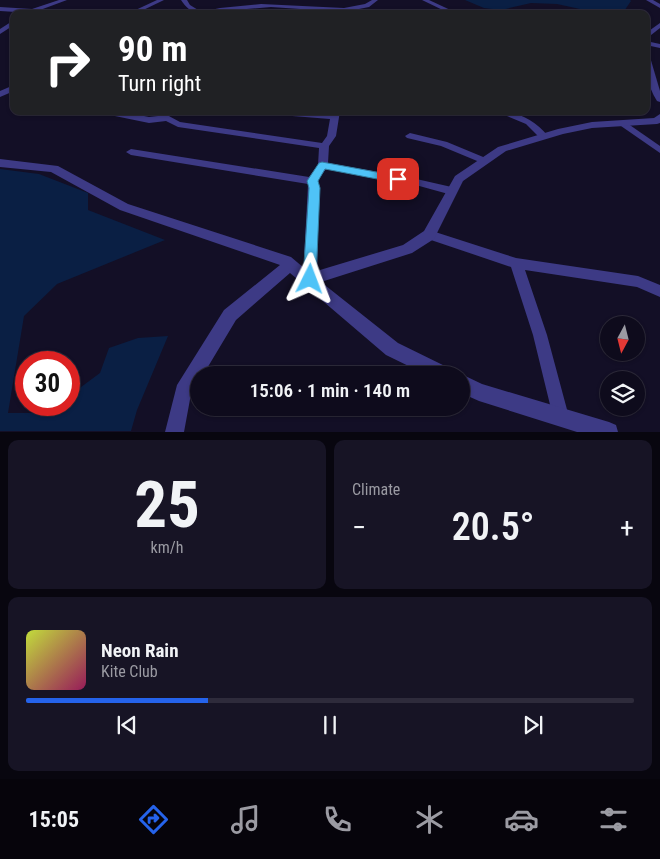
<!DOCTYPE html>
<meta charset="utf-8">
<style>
body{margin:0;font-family:"Roboto Condensed",sans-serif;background:#171425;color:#f1f3f6;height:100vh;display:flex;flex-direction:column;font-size:19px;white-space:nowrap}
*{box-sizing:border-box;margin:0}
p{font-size:16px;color:#9b9ba3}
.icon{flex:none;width:28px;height:28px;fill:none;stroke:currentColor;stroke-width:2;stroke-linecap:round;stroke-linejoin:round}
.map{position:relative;height:432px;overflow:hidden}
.side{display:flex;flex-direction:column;gap:8px;padding:8px;background:#08060f;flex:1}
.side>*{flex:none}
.banner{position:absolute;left:10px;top:10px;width:640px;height:105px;border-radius:10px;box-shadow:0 1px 4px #0004,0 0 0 1px #2e2b3b;background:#202124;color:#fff;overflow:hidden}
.needle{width:32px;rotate:187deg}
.buttons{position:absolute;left:600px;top:316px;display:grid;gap:10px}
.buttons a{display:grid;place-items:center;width:45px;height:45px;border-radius:50%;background:#0e0b1c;box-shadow:0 1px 4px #0004,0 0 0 1px #2e2b3b;font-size:25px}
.speed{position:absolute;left:15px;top:351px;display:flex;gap:10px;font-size:25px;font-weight:700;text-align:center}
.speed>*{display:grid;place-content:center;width:65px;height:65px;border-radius:50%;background:#0e0b1c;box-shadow:0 1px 4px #0004,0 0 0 1px #2e2b3b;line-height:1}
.speed .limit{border:8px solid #d22;background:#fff;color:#111}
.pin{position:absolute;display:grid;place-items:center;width:42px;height:42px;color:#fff;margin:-21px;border-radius:10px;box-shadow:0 2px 8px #0006}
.me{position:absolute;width:55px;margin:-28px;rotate:3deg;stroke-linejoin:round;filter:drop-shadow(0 0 4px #0008)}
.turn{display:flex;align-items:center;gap:18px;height:105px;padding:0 25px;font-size:22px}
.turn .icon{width:65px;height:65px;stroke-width:2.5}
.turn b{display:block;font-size:35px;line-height:42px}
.big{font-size:38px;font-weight:600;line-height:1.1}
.side .widget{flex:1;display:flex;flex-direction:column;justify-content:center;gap:8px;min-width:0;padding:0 18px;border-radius:10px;background:#171425}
.side .dial{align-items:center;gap:0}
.dial b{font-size:65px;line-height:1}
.song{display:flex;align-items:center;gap:15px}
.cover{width:60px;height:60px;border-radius:8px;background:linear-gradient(135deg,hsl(70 70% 55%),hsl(330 70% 35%))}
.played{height:5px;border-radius:2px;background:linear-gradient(90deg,#2563eb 30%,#2e2b3b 30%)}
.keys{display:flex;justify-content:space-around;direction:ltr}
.heat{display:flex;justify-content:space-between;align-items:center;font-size:28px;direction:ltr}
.side .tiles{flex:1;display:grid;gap:8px;grid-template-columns:1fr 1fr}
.widget:last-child{grid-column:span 2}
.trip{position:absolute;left:190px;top:366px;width:280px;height:50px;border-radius:25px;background:#0e0b1c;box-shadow:0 1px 4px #0004,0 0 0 1px #2e2b3b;font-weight:600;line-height:50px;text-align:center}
.tabs{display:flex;height:80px;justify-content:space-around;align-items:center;background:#06040b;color:#9b9ba3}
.tabs .icon{width:35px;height:35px}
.tabs .on{color:#2563eb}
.tabs b{font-size:22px;color:#f1f3f6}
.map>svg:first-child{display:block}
</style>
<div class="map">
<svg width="660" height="432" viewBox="0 0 660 432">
<rect width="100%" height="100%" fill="#130f26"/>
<g fill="#0a1f44">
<polygon points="465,0 630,0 631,1 622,14 603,14 557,4 531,3 501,10 484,8"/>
<polygon points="0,169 39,174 88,193 88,210 165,240 57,284 24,316 8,413 45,413 55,405 69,405 69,396 100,373 109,348 138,338 168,336 137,410 131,431 0,431"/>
</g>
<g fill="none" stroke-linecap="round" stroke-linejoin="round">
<g fill="#3d3a85" fill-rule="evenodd">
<polygon points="59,0 67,0 32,13 0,11 0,7 32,9"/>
<polygon points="157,0 164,0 135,14 127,14"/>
<polygon points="372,0 378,0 369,7 344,12 271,7 197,13 220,8 261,4 344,8 365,4"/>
<polygon points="422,0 429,0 459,14 451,14"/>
<polygon points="14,20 14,25 0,34 0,29"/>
<polygon points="646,41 660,44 660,48 646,45"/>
<polygon points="60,111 119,111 149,117 167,115 180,122 322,143 327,136 330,119 267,114 263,111 298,111 331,114 332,111 340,111 336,136 329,146 328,163 412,178 456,188 457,191 452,195 412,184 326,169 317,181 319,188 317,279 315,283 310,285 305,283 303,279 308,184 131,155 126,152 131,149 309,177 318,165 319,148 178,127 166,121 149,123 110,115 64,114"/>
<path d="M495,111C516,111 534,119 548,136L543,139L540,138L526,124Z"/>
<polygon points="624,121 660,146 660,153 621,126 620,124"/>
<polygon points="410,133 447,142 488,159 490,161 488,163 482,163 441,146 407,138 405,136"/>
<polygon points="429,230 516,258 638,276 660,285 660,297 637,287 525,270 547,335 569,417 567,423 561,425 555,423 553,417 533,335 511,267 425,238 423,235 425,232"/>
</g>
<g fill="#3d3a85" fill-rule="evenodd">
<path d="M181,0H187L190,5L203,13C194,15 186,8 181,0Z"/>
<polygon points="646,0 653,0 660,4 660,8"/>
<polygon points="660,23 660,28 646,39 646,33"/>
<path d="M646,55L650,57L660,91V102L657,101C647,85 646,73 646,55Z"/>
<polygon points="14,85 14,91 0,97 0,91"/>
<polygon points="660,114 660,123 657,124 592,128 563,134 506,151 463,181 434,239 412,253 321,282 398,343 451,369 454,375 427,375 386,355 290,273 236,320 203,375 199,375 199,382 191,394 184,432 165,432 177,385 224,310 280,265 120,210 51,172 0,167 0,159 58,166 128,204 291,257 310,273 403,245 424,231 455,176 498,147 558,129 592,122 654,118"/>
<polygon points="461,374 482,384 609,422 616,425 618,432 577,432 479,401 461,393 461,375 459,375"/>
</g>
</g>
<polygon fill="#4fc3f7" stroke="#337fa1" points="322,162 398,176 403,179 398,183 325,169 318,181 320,188 316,279 314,283 305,283 303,279 309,188 307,181 319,163"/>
</svg>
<div class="buttons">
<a><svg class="needle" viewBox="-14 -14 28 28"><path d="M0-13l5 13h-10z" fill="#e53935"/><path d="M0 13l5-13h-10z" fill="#9b9ba3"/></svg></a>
<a><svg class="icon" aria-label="layers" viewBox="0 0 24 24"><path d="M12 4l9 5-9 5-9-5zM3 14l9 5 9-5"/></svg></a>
</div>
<div class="speed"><div class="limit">30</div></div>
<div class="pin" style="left:398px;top:179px;background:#d93025"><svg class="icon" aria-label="arrive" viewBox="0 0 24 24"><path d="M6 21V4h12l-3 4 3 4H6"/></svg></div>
<svg class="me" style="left:310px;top:279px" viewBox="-20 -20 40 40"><path d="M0-17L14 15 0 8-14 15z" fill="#4fc3f7" stroke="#fff" stroke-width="4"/></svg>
<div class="trip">15:06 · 1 min · 140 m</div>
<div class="banner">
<div class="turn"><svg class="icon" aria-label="right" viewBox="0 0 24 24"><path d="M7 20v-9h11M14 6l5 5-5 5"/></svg><div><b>90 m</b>Turn right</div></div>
</div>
</div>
<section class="side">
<div class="tiles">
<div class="widget dial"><b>25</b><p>km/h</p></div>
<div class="widget"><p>Climate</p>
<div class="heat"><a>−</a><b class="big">20.5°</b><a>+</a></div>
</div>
<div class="widget">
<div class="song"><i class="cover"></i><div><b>Neon Rain</b><p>Kite Club</p></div></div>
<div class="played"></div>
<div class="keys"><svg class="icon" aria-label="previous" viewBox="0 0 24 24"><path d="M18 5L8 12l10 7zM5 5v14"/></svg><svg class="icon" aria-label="pause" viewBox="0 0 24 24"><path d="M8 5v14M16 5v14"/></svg><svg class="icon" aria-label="next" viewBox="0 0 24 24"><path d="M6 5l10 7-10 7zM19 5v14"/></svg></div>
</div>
</div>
</section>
<nav class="tabs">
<b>15:05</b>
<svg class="icon on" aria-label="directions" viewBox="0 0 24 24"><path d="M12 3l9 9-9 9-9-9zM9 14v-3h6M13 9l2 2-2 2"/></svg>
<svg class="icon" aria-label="music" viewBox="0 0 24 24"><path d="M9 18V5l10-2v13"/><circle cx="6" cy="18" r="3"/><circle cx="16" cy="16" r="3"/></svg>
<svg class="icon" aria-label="phone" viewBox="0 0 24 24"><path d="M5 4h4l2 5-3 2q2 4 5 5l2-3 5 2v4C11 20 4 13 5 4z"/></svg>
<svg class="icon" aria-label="climate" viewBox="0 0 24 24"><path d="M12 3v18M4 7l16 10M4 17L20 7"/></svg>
<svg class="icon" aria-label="car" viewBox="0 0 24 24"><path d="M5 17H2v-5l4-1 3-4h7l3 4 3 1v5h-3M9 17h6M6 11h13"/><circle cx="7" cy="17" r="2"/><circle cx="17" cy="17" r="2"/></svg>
<svg class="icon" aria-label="filters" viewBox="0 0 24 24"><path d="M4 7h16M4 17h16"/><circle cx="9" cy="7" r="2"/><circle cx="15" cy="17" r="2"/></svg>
</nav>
